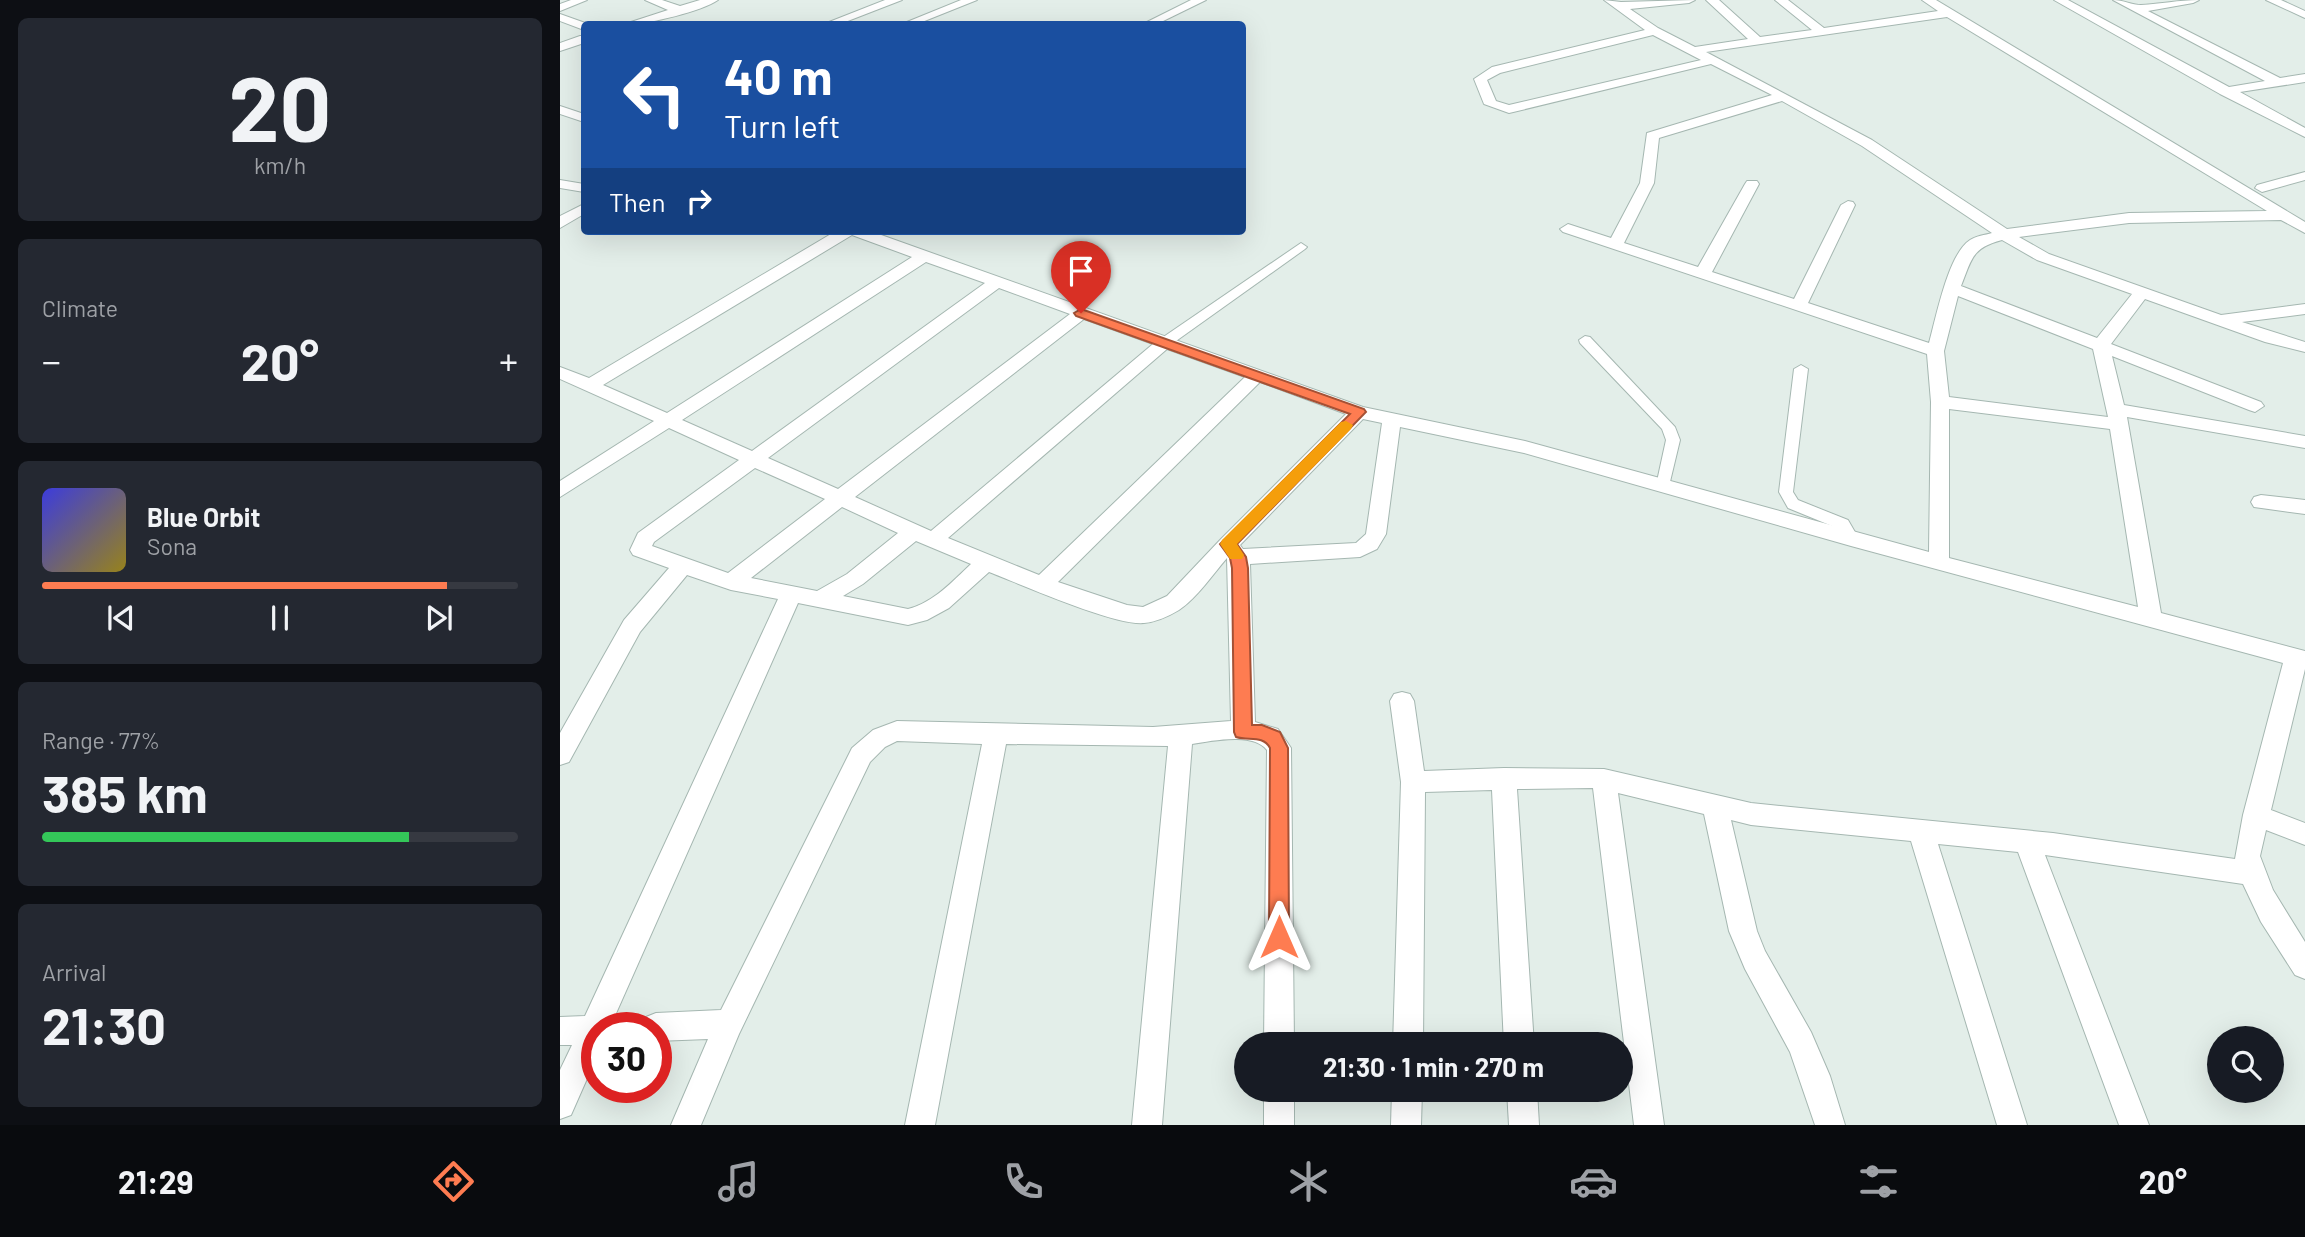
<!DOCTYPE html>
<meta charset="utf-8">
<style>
body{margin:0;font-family:Barlow,sans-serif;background:#242831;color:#f1f3f6;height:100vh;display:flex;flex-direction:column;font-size:26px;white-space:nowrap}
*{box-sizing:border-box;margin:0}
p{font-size:23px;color:#9ea1a6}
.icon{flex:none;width:38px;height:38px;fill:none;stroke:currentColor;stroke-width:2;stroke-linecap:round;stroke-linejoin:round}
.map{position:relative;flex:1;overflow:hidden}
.side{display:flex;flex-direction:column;gap:18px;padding:18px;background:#0d0f14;width:560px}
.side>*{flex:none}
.hud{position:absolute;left:21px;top:21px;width:665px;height:214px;border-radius:7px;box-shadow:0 7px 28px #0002;background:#1a4fa0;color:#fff;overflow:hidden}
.buttons{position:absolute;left:1647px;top:1026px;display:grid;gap:14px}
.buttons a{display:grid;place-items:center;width:77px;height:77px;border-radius:50%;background:#171b24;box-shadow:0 7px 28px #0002;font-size:35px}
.speed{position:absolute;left:21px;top:1012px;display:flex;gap:14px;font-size:35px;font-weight:700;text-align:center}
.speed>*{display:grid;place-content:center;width:91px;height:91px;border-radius:50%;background:#171b24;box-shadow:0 7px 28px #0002;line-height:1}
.speed .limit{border:10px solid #d22;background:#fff;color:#111}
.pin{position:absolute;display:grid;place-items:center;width:60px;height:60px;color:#fff;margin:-72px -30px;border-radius:50% 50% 50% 0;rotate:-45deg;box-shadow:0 0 7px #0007}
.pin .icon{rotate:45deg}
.me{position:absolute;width:77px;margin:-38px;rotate:0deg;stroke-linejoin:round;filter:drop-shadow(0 0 5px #0008)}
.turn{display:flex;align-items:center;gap:24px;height:147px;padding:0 28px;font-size:32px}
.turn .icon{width:91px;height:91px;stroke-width:2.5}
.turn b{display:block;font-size:49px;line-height:60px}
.then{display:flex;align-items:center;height:66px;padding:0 28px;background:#0003;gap:14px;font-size:26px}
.big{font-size:52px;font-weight:700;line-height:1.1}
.side .card{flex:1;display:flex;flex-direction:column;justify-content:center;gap:10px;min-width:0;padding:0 24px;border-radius:10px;background:#242831}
.side .dial{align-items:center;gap:0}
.dial b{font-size:91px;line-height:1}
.song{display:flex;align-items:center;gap:21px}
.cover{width:84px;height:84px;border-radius:10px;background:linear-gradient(135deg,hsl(240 70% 55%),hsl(50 70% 35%))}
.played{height:7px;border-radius:4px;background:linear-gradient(90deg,#fe7c51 85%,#363941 85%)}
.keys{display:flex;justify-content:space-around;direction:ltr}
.heat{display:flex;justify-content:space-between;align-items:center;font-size:38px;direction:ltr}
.charge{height:10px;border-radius:5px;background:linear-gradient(90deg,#34c759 77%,#363941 0)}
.trip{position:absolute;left:674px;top:1032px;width:399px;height:70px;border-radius:35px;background:#171b24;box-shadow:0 7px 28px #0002;font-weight:700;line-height:70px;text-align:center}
.tabs{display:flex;height:112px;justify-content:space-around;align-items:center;background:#090b0e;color:#9ea1a6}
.tabs .icon{width:49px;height:49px}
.tabs .current{color:#fe7c51}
.tabs b{font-size:32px;color:#f1f3f6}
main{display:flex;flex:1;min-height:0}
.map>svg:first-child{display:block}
</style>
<main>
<section class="side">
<div class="card dial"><b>20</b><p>km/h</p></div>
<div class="card"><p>Climate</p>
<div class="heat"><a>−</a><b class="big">20°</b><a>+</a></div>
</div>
<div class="card">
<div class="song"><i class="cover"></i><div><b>Blue Orbit</b><p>Sona</p></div></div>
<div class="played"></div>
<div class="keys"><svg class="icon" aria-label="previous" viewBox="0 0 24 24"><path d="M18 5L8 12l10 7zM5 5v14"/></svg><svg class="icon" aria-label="pause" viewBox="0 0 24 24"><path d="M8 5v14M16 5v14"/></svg><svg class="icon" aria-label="next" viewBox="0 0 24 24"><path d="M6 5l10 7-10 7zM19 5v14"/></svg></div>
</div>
<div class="card"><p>Range · 77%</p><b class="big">385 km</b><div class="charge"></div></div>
<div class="card"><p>Arrival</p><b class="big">21:30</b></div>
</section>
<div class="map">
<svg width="1745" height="1125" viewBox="0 0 1745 1125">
<rect width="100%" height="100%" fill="#e3eee9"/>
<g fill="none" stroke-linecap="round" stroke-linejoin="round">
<defs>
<g id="service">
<polygon points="741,243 747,247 745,249 609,346 599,346 599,340"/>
<polygon points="1025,336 1030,337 1115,427 1120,440 1108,490 1098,490 1096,486 1106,440 1102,429 1020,343 1019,340"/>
<polygon points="1241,365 1248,369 1233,492 1238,500 1288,520 1299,539 1296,543 1286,543 1277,528 1228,508 1219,492 1234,369"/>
</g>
<g id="minor">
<polygon points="11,0 27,0 0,11 0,4"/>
<path d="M85,0H102L120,6L140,0H158C142,11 90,24 69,24L71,22L108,10Z"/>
<polygon points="325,0 342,0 280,24 264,24"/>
<polygon points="401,0 417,0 357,24 342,24"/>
<polygon points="631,0 646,0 597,24 583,24"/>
<path d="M1044,0L1061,2L1135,0L1129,3L1070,9L1098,28L1135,47L1188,39L1146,0H1159L1200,37L1252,30L1215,0H1228L1264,28L1378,11L1362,0H1376L1745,222V233L1721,220L1569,223L1459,237L1489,254L1661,315L1745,304V314L1682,322L1745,342V352L1705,342L1585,299L1551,344L1701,402L1704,406L1695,412L1689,410L1552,356L1564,405L1745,436V448L1567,417L1601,613L1745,651V669L1711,810L1745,823V845L1706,830L1700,856L1713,890L1745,942V979L1735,975L1701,922L1683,884L1485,855L1589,1125H1559L1458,852L1378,844L1467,1125H1437L1351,841L1191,825L1171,820L1197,931L1205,951L1251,1032L1270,1076L1285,1125H1255L1230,1052L1185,969L1169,931L1144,814L1058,793L1104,1125H1074L1033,788L957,789L974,1045H944L932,790L865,792L863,1045H833L841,782L830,701L834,694L842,692L850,694L854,701L864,771L944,768L1044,769L1191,803L1493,833L1675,859L1683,815L1723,663L1291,546L964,453L840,427L826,534L817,549L800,557L690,564L695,722L718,729L731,748L734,1045H704L707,750C692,732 653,741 632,744L602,1125H572L608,746L446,744L375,1125H345L422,744L337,741L325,747L310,762L179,1034L141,1125H111L148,1039L96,1041V1027H82L86,1017L96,1013L161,1010L292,748L313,730L337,721L593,727L671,721L667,558C653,574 637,598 619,610C609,616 596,622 584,623C555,626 460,584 429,572L389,608L367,620L348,625L238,603L50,1027H37V1056L11,1115L0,1119V1070L12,1045H0V1017L25,1016L218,599L171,590L127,575L80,632L9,762L0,765V733L64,620L109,568L73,555L70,550L78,533L179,460L109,428L0,497V481L94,421L0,379V367L29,378L276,231H310L803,407L965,441L1369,552L1371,402L1367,354L1003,232L1000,229L1008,224L1051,238L1080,183L1087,133L1212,95L1151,64L949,113L924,104L914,79L932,67L1085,30ZM1387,17L1707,211L1569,213L1447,229L1312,140L1146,52ZM1093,35L1141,60L949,105L936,101L927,80L940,73ZM1222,101L1302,146L1432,233C1425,235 1416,236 1410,240C1388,254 1376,318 1369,343L1248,303L1295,205L1293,202L1288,201L1281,205L1234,299L1152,272L1199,184L1197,181H1187L1185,184L1138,267L1064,243L1094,183L1099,138ZM292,235L352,257L107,413L43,385ZM1442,240L1477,260L1572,294L1537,338L1401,286C1412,258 1412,248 1442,240ZM366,262L425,283L192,451L122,420ZM439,288L510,314L278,489L208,458ZM1398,296L1533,349L1548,417L1389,397L1384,351ZM524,319L593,344L371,531L295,497ZM607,349L685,377L479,575L388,538ZM700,382L786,414L661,539L607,596L583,607L567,605L498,582ZM1389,409L1550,429L1578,607L1389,558ZM803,419L822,423L806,534L796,543L683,549L680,545ZM195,468L265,499L168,573L92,546L94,542ZM282,507L338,533L287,574L257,591L191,578ZM356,541L411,564C393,581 373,603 348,609L283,596L303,584Z"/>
<path d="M1494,0H1508L1669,87L1705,81L1553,0C1563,0 1572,5 1581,5C1600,4 1619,0 1639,0L1633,3L1588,11L1720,78L1745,74V82L1680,92L1745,128V137L1660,94Z"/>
<polygon points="1706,0 1721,0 1745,11 1745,18"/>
<polygon points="0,14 28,24 29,24 24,24 24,30 0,21"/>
<polygon points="20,36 24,36 24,43 0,51 0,43"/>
<polygon points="0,106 24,114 24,122 0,114"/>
<polygon points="1745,172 1745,180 1702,192 1695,188 1697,185"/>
<polygon points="0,180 24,184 24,192 0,188"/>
<polygon points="24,204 24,214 0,228 0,216"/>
<polygon points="1701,495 1745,500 1745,514 1694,507 1691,502 1694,497"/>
<rect x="704" y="1090" width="30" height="35"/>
<polygon points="832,1090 862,1090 861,1125 831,1125"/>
<polygon points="947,1090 977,1090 979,1125 949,1125"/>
</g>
</defs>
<use href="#service" stroke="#a5b7b1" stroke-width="2"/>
<use href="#minor" stroke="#a5b7b1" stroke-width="2"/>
<use href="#service" fill="#fff" fill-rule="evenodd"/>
<use href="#minor" fill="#fff" fill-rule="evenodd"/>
</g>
<path fill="#fe7c51" stroke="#a55135" stroke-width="2" d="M521,309L804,409L806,412L677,544L686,557L688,568L692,725H702L720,732L728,748L729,937L726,944L719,947L712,944L709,937L710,748C703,735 689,741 676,737L674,732L672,568L670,558L660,544L790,414L516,316L514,313Z"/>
<polygon fill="#f59e0b" points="786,421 793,425 791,429 677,544 684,555 682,559 670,559 660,544 662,540 781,422"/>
</svg>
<div class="buttons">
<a><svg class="icon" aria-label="search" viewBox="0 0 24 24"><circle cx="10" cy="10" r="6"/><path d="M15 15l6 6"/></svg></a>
</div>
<div class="speed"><div class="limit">30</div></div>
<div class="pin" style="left:521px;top:313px;background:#d93025"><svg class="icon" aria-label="arrive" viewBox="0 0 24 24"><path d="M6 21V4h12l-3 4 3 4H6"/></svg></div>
<svg class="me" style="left:719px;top:937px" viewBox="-20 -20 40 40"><path d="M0-17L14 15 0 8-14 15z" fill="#fe7c51" stroke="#fff" stroke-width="4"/></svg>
<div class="trip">21:30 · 1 min · 270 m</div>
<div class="hud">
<div class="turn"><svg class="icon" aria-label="left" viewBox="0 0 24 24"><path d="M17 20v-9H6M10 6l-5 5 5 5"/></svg><div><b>40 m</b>Turn left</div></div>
<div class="then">Then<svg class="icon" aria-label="right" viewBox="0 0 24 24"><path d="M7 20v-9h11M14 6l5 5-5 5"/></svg></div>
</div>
</div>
</main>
<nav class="tabs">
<b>21:29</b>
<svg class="icon current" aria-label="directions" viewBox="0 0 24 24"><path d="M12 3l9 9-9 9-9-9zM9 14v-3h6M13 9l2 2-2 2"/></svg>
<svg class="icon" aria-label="music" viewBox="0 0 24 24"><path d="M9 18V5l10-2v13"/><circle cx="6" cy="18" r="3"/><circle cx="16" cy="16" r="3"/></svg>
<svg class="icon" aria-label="phone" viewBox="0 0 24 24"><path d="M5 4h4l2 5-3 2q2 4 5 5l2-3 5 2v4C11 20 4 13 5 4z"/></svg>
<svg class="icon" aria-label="climate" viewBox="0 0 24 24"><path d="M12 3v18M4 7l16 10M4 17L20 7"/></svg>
<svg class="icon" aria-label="car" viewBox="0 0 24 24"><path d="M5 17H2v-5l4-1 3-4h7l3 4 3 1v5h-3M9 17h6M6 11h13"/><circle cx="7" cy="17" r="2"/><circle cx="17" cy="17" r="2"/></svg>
<svg class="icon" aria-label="filters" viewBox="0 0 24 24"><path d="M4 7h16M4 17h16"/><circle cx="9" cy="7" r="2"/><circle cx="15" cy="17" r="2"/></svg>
<b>20°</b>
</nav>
